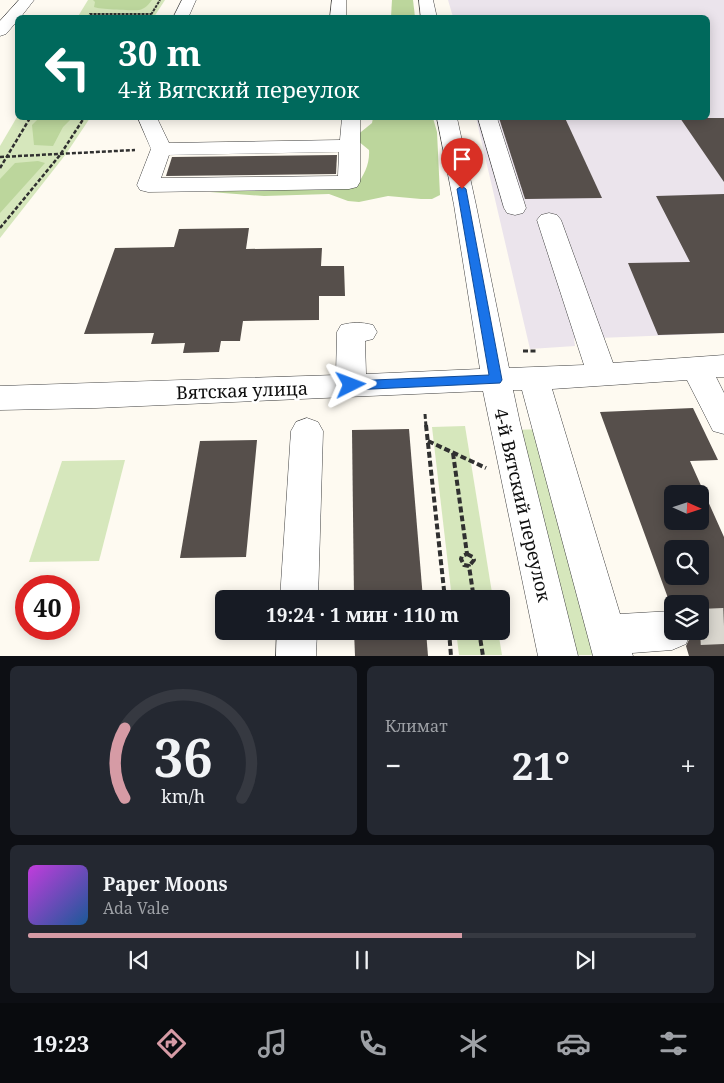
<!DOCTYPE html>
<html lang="ru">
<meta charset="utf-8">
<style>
body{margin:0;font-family:"Noto Serif",serif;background:#242831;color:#f1f3f6;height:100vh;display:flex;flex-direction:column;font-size:19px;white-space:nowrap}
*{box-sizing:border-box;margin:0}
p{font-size:16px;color:#9ea1a6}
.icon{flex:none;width:28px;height:28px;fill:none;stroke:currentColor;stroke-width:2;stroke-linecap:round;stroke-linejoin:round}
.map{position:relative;height:656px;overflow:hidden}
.panel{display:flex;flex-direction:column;gap:10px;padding:10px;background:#0d0f14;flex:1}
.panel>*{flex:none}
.guide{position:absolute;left:15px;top:15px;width:695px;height:105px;border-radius:8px;box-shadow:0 2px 12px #0003;background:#00695c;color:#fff;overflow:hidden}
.needle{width:32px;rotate:93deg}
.controls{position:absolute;left:664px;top:485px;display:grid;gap:10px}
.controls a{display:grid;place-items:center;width:45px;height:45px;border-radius:8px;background:#171b24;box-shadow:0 2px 12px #0003;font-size:25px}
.speed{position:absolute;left:15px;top:575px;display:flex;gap:10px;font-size:25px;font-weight:700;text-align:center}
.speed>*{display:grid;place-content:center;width:65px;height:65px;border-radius:50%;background:#171b24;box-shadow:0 2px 12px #0003;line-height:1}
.speed .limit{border:8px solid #d22;background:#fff;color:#111}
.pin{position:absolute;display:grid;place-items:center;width:42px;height:42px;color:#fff;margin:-51px -21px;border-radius:50% 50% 50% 0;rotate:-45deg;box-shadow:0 0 5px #0007}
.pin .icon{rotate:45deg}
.me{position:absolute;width:55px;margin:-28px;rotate:87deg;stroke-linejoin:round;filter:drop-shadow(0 0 4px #0008)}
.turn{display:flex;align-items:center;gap:18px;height:105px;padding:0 20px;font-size:22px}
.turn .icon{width:65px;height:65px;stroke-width:2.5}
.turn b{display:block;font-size:35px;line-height:42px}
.big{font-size:38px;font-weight:700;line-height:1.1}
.panel .tile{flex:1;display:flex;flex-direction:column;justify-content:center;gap:8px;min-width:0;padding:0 18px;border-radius:8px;background:#242831}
.panel .dial{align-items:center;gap:0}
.dial svg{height:130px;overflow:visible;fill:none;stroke:#363941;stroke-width:7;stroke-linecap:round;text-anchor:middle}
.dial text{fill:#f1f3f6;stroke:none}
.song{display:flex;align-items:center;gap:15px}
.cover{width:60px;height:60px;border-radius:8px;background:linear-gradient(135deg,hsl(290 70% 55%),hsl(210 70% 35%))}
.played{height:5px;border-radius:2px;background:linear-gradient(90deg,#d69ba5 65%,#363941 65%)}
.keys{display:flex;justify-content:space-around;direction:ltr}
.heat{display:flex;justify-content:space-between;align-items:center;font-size:28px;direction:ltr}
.panel .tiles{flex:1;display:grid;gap:10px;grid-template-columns:1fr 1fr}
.tile:last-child{grid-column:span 2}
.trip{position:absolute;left:215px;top:590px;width:295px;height:50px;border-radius:8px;background:#171b24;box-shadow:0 2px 12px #0003;font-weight:700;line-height:50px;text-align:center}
.tab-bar{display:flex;height:80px;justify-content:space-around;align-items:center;background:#090b0e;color:#9ea1a6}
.tab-bar .icon{width:35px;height:35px}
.tab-bar .current{color:#d69ba5}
.tab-bar b{font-size:22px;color:#f1f3f6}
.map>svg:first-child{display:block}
</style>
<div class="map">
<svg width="724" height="656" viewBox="0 0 724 656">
<rect width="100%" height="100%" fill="#fefaf1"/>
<polygon fill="#ebe4ec" points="448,0 724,0 724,333 574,339 575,346 530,349 476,118 708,118 708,18 453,17"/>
<g fill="#d6e7bc">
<polygon points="88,0 165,0 154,17 77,18"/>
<polygon points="17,117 90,118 66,154 0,238 0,146"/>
<polygon points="465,426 493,599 452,599 432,427"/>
<polygon points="542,429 606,655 569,655 513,430"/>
<polygon points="125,460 99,561 29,562 62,461"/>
<polygon points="456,631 498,631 502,655 459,655"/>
</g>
<g fill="#bcd69c">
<path d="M93,0H152C149,4 145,9 139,10C135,11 97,9 94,7L95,2Z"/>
<polygon points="392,0 413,0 415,17 391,17"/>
<polygon points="39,118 72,118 63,127 53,146 34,145 32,125"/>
<path d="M373,118H433L437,132L440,195L432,199H421L388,196L359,202L348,201L329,194L264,196L210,192L357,185C364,175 370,164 369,150L358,141L356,136L372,123Z"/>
<polygon points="38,161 45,163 0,213 0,179 15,163"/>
</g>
<g fill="#564f4b" fill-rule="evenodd">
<polygon points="499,118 565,118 602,198 525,199"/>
<polygon points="680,118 724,118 724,182"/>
<polygon points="337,155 336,174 166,176 172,157"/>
<polygon points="724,194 724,333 658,335 628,263 690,262 656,196"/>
<polygon points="249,228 246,249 322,248 321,266 344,266 345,296 319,296 319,320 243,321 240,341 221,341 219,352 183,353 185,343 151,344 154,333 84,334 115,248 174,247 179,229"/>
<path d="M693,408L718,460L690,461L724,537V656H689L686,646L693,631H700V604H672V609L600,412ZM672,494H700V521H672ZM672,549H700V576H672Z"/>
<polygon points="409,429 423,599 354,599 352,430"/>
<polygon points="257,440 246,557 180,558 200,441"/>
<polygon points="354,631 426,631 428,656 355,656"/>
</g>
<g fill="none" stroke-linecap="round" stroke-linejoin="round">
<polyline stroke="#dad7cf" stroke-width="36" stroke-dasharray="36 18" stroke-linecap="butt" points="700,627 724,626"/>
<defs>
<g id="minor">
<polygon points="19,0 34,0 20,18 18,18 18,20 6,34 0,36 0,21"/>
<polygon points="182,0 196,0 188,18 173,18"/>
<polygon points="332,0 346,0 346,18 330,18"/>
<polygon points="419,0 433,0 437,18 421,18"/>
<path d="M138,118H157L169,143L340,140L342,118H360V182L357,187L349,189L148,192L140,190L137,185L151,149ZM339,152L338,176L161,178L169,155Z"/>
<path d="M437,118H457L476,205L509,368L584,365L537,220L541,215L549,213L557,215L561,220L613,363L724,355V377H716L724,393V434L713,431L687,380L552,389L620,614L672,611V631H691L686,644L672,650L632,653L633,656H593L522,390H513L520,423L578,656H538L483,391L96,408L0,410V386L336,375L337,332L341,325C353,322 361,322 373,325L377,332L373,339L365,341L366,374L480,369L454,205Z"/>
<polygon points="478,118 497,118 526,208 523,213 515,215 507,213 504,208"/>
<polygon points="307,418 318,422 323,431 318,599 280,599 291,431 296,422"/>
<polygon points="277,631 317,631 316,656 276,656"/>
</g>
</defs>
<use href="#minor" stroke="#414141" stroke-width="1"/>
<g stroke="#303030" stroke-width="2" stroke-dasharray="3 1" stroke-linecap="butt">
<polyline points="88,18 90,14 151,14"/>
<polyline points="149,18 160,0"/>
</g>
<g stroke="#303030" stroke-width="2.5" stroke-dasharray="4 2" stroke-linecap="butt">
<polyline points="0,157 135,150"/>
<polyline points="0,168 30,118"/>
<polyline points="0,228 60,155 84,118"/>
</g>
<g stroke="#303030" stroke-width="3" stroke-dasharray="5 2.5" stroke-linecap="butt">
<polyline points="523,351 536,351"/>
<polyline points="425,414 426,427"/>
</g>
<g stroke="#303030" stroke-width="4" stroke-dasharray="6 3" stroke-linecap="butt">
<polyline points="426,425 445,599"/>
<polyline points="428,441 486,468"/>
<polyline points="453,453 467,554 462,556 461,559 464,565 469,566 474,599"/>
<polyline points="467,554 473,557 474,560 469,566"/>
<polyline points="449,631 451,656"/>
<polyline points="479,631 483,656"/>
</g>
<use href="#minor" fill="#fff" fill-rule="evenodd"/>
</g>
<polygon fill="#1a73e8" stroke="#114b97" points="462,186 466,189 502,380 500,383 351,390 346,389 345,385 346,382 351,381 489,375 457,189"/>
<g text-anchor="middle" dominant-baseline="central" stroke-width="5" stroke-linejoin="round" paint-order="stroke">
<g font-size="18" fill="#0e0e0e" stroke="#fff">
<text transform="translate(242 390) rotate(-2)">Вятская улица</text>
<text transform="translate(523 505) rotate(77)">4-й Вятский переулок</text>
</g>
</g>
</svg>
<div class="controls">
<a><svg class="needle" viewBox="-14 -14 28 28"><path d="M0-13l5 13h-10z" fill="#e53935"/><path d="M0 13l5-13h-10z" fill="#9ea1a6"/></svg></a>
<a><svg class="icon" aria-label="search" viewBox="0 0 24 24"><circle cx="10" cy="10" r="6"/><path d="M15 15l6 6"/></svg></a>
<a><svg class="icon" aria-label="layers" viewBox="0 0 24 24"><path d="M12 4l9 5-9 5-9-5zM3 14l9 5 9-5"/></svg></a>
</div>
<div class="speed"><div class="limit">40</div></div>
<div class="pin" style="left:462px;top:189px;background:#d93025"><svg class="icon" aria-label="arrive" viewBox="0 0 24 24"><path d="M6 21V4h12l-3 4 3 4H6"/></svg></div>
<svg class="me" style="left:351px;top:385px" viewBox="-20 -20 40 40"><path d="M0-17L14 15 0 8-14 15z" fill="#1a73e8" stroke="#fff" stroke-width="4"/></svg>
<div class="trip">19:24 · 1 мин · 110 m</div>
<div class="guide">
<div class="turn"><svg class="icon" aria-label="left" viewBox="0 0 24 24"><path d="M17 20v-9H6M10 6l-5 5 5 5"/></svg><div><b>30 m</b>4-й Вятский переулок</div></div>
</div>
</div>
<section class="panel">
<div class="tiles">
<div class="tile dial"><svg viewBox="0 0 100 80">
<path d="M14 69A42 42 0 1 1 86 69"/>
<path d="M14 69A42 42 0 0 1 14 26" stroke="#d69ba5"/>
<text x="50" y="56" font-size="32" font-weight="700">36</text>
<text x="50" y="72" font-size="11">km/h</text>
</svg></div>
<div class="tile"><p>Климат</p>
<div class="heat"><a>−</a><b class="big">21°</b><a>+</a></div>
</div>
<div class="tile">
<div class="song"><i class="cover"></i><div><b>Paper Moons</b><p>Ada Vale</p></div></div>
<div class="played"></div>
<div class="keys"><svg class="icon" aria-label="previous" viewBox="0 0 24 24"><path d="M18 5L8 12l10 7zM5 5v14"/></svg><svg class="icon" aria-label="pause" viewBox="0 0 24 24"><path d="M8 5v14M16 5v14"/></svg><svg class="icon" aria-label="next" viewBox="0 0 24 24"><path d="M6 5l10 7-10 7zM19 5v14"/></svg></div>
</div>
</div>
</section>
<nav class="tab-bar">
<b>19:23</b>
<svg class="icon current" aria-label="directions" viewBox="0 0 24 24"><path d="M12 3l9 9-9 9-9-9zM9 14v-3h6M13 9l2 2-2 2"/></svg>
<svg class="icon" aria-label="music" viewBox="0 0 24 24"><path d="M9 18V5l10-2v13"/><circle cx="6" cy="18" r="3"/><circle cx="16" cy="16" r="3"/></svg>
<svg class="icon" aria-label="phone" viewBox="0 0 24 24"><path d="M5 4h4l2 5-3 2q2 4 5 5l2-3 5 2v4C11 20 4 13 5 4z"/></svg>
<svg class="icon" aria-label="climate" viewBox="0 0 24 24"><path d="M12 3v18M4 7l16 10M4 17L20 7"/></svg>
<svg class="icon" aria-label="car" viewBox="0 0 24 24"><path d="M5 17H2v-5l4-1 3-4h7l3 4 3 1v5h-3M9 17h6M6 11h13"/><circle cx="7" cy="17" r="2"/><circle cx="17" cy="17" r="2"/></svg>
<svg class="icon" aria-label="filters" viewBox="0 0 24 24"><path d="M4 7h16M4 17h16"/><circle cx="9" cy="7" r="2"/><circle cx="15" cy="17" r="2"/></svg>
</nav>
